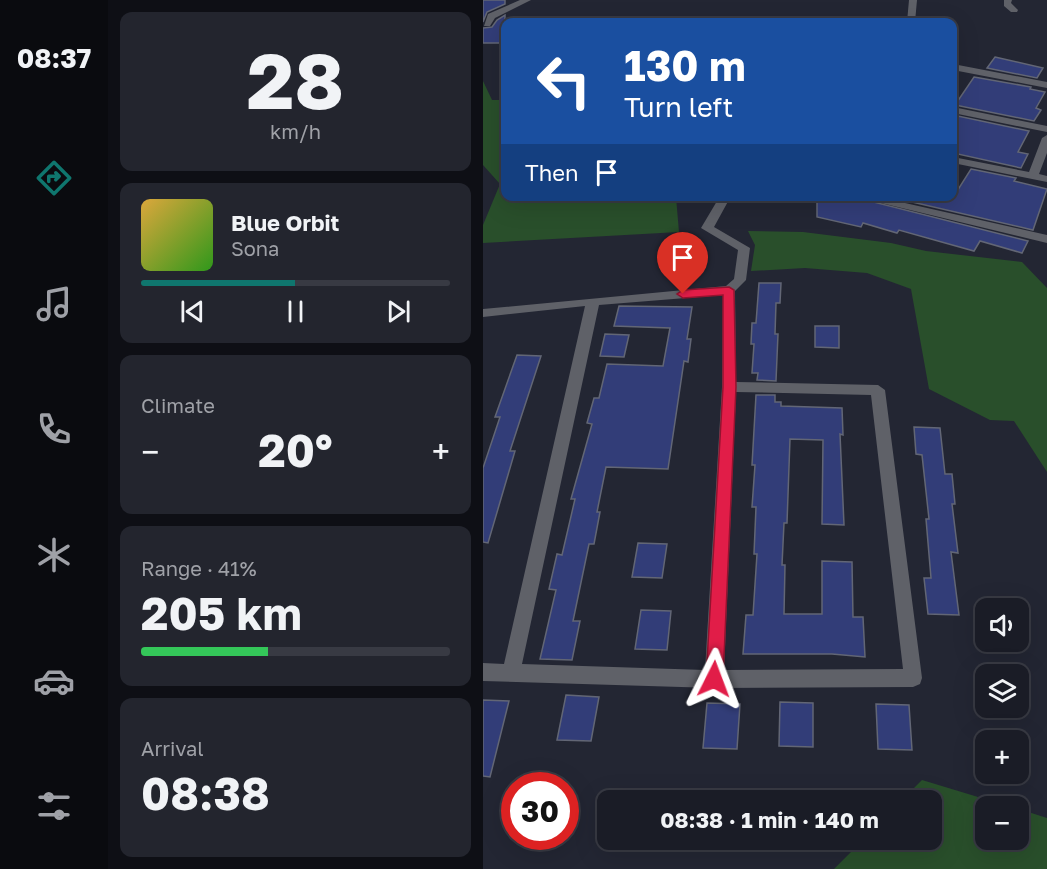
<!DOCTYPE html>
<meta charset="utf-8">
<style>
body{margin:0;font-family:"Golos Text",sans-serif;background:#23252e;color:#f1f3f6;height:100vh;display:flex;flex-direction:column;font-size:22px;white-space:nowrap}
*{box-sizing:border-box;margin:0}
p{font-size:20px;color:#9fa1a7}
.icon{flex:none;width:33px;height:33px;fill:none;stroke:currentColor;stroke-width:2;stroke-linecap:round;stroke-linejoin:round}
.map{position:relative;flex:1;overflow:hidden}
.panel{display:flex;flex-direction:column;gap:12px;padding:12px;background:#0e0f15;width:375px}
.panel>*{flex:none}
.hud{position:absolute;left:18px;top:18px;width:456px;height:183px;border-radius:12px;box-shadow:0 6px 24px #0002,0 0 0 2px #383a43;background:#1a4fa0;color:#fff;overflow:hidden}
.controls{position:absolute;left:492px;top:598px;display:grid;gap:12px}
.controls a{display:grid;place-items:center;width:54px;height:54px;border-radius:12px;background:#1a1c26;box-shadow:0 6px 24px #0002,0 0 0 2px #383a43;font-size:30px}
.speed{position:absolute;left:18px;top:772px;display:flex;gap:12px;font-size:30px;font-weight:700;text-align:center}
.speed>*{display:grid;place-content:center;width:78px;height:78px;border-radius:50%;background:#1a1c26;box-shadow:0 6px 24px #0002,0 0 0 2px #383a43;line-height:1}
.speed .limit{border:9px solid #d22;background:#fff;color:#111}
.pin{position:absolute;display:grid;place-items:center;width:51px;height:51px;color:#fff;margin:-62px -26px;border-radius:50% 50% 50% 0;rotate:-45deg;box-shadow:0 0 6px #0007}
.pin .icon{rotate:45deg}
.me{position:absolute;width:66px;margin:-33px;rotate:3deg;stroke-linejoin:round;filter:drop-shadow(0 0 4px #0008)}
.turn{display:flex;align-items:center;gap:21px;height:126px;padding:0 24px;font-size:27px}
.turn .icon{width:78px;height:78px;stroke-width:2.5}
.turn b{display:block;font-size:42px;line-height:51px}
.then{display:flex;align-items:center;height:57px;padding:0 24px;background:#0003;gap:12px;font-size:22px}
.big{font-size:45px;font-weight:700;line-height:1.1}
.panel .tile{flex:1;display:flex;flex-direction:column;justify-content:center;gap:9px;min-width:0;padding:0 21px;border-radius:12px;background:#23252e}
.panel .dial{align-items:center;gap:0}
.dial b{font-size:78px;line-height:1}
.song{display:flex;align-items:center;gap:18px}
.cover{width:72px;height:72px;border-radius:9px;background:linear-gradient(135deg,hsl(40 70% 55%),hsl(110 70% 35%))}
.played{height:6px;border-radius:3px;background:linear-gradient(90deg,#0f766e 50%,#383a43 50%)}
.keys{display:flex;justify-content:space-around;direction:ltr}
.heat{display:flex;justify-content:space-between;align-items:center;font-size:33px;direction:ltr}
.charge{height:9px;border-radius:4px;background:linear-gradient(90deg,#34c759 41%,#383a43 0)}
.trip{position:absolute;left:114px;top:790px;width:345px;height:60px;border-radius:12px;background:#1a1c26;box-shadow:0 6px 24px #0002,0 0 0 2px #383a43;font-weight:700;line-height:60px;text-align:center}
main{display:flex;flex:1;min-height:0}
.tabs{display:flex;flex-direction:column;width:108px;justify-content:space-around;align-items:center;background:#0a0b0f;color:#9fa1a7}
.tabs .icon{width:42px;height:42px}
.tabs .active{color:#0f766e}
.tabs b{font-size:27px;color:#f1f3f6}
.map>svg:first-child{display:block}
</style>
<main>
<nav class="tabs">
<b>08:37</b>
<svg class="icon active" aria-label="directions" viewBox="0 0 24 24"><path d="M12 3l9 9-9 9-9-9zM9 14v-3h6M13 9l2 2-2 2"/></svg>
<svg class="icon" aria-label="music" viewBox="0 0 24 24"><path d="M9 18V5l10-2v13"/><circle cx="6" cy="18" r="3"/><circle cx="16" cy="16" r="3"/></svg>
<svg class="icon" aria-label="phone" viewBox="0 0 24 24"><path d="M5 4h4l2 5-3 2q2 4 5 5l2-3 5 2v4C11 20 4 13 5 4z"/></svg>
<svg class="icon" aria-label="climate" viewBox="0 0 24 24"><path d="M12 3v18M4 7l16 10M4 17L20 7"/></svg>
<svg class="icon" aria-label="car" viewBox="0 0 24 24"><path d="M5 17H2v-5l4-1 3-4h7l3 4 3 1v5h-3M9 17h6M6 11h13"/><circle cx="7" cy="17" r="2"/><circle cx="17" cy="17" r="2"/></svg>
<svg class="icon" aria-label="filters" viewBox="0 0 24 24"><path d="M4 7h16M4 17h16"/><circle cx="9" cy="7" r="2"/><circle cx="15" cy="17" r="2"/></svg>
</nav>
<section class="panel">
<div class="tile dial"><b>28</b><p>km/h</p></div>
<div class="tile">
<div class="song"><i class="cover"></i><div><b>Blue Orbit</b><p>Sona</p></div></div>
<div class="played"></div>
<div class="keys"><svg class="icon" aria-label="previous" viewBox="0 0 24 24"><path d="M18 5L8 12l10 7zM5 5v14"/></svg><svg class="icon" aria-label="pause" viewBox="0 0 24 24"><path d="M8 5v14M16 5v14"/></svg><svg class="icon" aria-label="next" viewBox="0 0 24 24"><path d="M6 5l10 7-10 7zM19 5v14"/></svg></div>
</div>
<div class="tile"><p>Climate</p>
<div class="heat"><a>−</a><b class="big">20°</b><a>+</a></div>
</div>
<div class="tile"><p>Range · 41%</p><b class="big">205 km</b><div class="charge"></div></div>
<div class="tile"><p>Arrival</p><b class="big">08:38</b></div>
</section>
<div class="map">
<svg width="564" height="869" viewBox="0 0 564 869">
<rect width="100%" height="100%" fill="#232633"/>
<g fill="#294f2b">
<polygon points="0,81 9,100 22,100 22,196 193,197 196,232 0,243 0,225 17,184 0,165"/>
<polygon points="265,231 320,232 408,243 443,251 539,262 564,288 564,472 531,421 507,420 446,389 428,289 384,273 322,268 268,271 272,245"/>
<polygon points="439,780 528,807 502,807 502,840 536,840 536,809 564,818 564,869 351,869 380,840 448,840 448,801 418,801"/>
</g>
<g fill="#323d78" stroke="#626675" stroke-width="1.5">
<polygon points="0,0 22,0 22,4 4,12 0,22"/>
<polygon points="22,15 22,43 0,43 0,28 9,27 14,20"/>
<polygon points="512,57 560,68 554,78 504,68"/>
<polygon points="491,77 548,87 547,89 562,92 553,108 558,110 551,121 472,105"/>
<polygon points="470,115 546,131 535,152 545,154 538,168 470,153"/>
<polygon points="488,169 533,178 531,181 564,189 550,230 403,196 471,196"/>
<polygon points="334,196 367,196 545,241 539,253 497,241 491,251 416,230 414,233 380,223 378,227 334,217"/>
<polygon points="276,283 298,283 297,303 293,303 292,334 295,334 293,381 274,380 275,373 269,373 271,344 268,344 269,323 273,323"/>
<polygon points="136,306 209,307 204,339 208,339 205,362 201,361 185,469 123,467 114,512 117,512 111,544 106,544 90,621 97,621 89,660 57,659 73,590 66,589 74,554 79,555 92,499 88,499 109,424 104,423 111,398 116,398 124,364 180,366 187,328 131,326"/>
<polygon points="332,326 356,326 356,348 332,347"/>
<polygon points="122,334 146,335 141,357 117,356"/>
<polygon points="34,355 58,356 27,451 32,451 5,543 0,542 0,468 17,417 12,417"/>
<polygon points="273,395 292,395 292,402 298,402 298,406 359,408 360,435 357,434 361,525 339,524 340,440 307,439 304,523 301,523 299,565 302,565 301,614 339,614 339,561 369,562 370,617 380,617 382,657 349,654 260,654 263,615 270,615 274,554 271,554 273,507 269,507 272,465 269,465"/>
<polygon points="431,427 457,428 462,474 469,474 472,504 469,504 475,553 468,552 476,615 445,614 441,578 448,578 443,519 446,519 439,455 433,454"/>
<polygon points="155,543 184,544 179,578 149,577"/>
<polygon points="158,610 188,611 184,650 152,649"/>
<polygon points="83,695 116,697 108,741 74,740"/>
<polygon points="0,700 26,701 7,777 0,776"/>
<polygon points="297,702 330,703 330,747 296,746"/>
<polygon points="224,703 257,704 254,749 220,748"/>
<polygon points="393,704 426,705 429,750 395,749"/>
</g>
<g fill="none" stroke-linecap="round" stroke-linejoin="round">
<g fill="#5f6168" fill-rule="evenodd">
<polygon points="37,0 48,0 12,18 7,26 1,26 5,14"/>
<polygon points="426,0 434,0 432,22 424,22"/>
<polygon points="521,0 529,0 528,3 535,10 534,12 528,12 521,6"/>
<polygon points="470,64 564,82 564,88 470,70"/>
<polygon points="470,107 564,126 564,132 470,113"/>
<polygon points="564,135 564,153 556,174 564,176 564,182 470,163 470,157 546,172 559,138"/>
<path d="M237,196H248L231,227L267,248L263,280L252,291L253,382L395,385L402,390L439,678L437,684L430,687L231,688L0,681V663L21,664L102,306L0,317V309L243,286L251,279L255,250L218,228ZM240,295L239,387L222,670L39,664L116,305ZM253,392L388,395L420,669L241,670Z"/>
<polygon points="369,196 391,196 564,235 564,243"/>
</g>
</g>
<polygon fill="#e11d48" stroke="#92132f" stroke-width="1.5" points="246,287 251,290 253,387 240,679 237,684 231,687 225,684 223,679 240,387 240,295 200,298 194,294 200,290"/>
</svg>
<div class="controls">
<a><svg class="icon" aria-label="sound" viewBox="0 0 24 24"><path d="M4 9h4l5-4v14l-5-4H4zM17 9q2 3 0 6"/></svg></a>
<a><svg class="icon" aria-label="layers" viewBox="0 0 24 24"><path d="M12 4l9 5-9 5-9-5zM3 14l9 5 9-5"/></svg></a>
<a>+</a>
<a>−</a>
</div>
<div class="speed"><div class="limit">30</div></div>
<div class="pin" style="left:200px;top:294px;background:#d93025"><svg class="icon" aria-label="arrive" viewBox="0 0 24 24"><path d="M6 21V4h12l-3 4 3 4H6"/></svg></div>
<svg class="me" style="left:231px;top:679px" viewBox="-20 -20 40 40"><path d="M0-17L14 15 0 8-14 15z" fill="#e11d48" stroke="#fff" stroke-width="4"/></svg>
<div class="trip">08:38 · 1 min · 140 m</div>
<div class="hud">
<div class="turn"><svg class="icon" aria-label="left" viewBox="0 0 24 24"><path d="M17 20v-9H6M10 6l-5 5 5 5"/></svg><div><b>130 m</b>Turn left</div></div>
<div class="then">Then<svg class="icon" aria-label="arrive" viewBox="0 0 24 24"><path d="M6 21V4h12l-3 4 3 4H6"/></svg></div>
</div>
</div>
</main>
